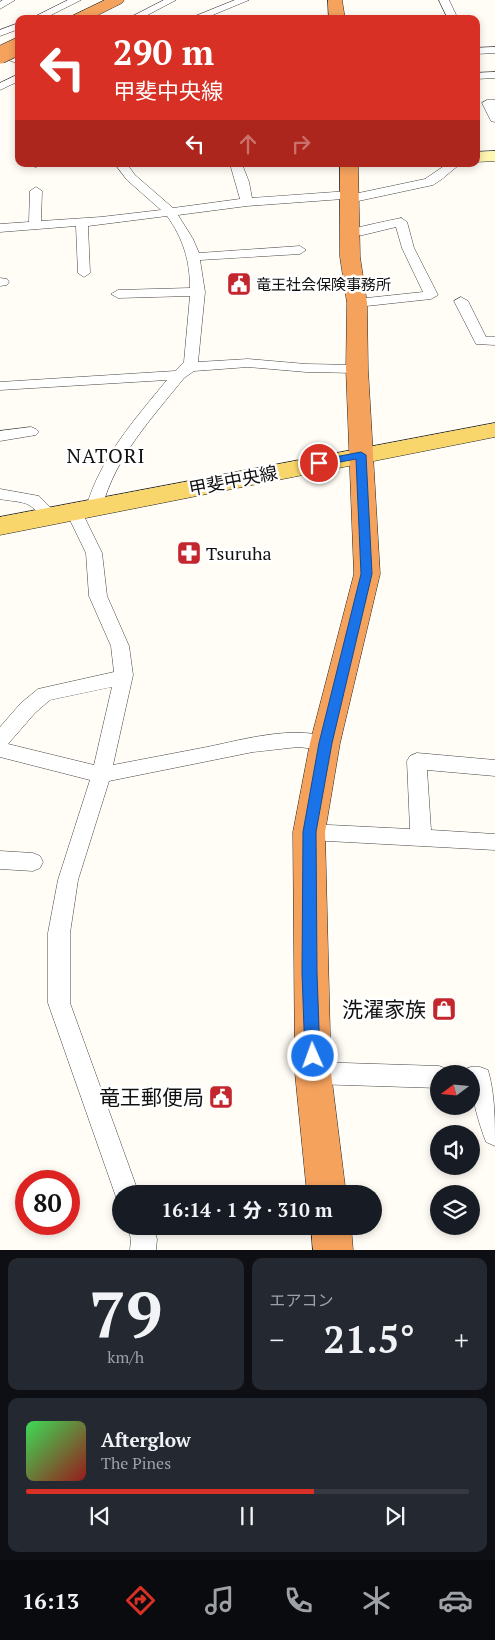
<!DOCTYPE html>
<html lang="ja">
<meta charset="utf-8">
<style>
body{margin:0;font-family:"PT Serif","Noto Sans JP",serif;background:#242831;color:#f1f3f6;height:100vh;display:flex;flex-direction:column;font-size:19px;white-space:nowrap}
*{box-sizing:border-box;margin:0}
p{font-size:16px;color:#9ea1a6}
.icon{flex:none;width:28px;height:28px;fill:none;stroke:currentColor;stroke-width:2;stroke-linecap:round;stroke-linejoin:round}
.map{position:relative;height:1250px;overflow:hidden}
.panel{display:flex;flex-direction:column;gap:8px;padding:8px;background:#0d0f14;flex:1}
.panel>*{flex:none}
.hud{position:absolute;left:15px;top:15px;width:465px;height:152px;border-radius:10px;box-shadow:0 2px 8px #0003;background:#d93025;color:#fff;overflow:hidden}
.needle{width:32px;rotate:254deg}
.controls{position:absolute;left:430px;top:1065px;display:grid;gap:10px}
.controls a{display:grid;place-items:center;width:50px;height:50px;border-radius:50%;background:#171b24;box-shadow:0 2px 8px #0003;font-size:25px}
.speed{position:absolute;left:15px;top:1170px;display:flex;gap:10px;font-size:25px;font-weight:700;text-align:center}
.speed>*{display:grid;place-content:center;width:65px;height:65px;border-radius:50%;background:#171b24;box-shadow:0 2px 8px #0003;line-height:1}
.speed .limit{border:8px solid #d22;background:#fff;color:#111}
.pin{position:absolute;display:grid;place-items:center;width:42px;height:42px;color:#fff;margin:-21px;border:2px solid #fff;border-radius:50%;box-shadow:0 1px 5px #0007}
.me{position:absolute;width:55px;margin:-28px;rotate:358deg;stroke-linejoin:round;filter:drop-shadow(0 0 4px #0008)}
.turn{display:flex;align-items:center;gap:18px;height:105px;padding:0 15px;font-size:22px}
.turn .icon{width:65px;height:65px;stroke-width:2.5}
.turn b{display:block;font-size:35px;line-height:42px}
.lanes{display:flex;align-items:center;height:48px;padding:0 15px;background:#0003;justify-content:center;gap:25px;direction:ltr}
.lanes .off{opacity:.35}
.big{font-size:38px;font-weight:800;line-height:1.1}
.panel .tile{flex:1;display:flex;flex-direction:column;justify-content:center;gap:8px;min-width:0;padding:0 18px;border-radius:10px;background:#242831}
.panel .dial{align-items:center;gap:0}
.dial b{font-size:65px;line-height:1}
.song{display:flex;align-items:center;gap:15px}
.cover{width:60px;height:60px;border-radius:8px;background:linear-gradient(135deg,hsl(130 70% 55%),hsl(0 70% 35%))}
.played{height:5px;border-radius:2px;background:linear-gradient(90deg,#d93025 65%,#363941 65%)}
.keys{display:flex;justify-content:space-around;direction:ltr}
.heat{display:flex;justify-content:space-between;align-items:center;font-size:28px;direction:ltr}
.panel .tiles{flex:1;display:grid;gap:8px;grid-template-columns:1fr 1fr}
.tile:last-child{grid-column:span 2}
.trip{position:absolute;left:112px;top:1185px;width:270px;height:50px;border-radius:25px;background:#171b24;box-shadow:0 2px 8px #0003;font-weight:800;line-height:50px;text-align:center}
.tab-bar{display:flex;height:80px;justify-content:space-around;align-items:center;background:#090b0e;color:#9ea1a6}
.tab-bar .icon{width:35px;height:35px}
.tab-bar .selected{color:#d93025}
.tab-bar b{font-size:22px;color:#f1f3f6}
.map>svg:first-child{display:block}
</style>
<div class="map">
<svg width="495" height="1250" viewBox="0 0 495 1250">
<rect width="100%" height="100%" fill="#fffdf5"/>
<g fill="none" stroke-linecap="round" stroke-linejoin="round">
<defs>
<g id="street">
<polygon points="3,0 15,0 0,9 0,2"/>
<polygon points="68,0 81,0 43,19 30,19"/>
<polygon points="164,0 176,0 140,19 127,19"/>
<polygon points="235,0 249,0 203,19 188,19"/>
<polygon points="439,0 449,0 458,19 448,19"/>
<polygon points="19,23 19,29 0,36 0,30"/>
<polygon points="495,47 495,53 476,54 476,48"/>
<polygon points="0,50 19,57 19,64 0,57"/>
<polygon points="495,72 495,78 476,79 476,73"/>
<polygon points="19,74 19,81 0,90 0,83"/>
<polygon points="487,100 495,100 495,122 491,121 482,103"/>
<polygon points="29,164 42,164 36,167"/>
<path d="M115,164H127L135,175L173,208L240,199L230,164H242L249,182L252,198L349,191L354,194L425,179L447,164H460L442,179L433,185L349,203L343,199L247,206L178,215L193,239L199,253L300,246L306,250L300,254L200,260L205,292L198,362L248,359L306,364L357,365L362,366L364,369L362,372L357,373L306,372L248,367L194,371L184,378C152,418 115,457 102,508L100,512L94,513L88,512L86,508C100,458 135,419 167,380L0,390V382L175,371L184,362L190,296L118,298L111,294L118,290L190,288C190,261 183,238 167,216L88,226L90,273L84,277L78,273L76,226L0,232V224L29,222L30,191L36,187L42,191L41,221L101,217L161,210L127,180Z"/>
<path d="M401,218L407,222L414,248L438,295L431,299L357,307L352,306L350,303L357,299L423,292L402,248L396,227L363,235H346L344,232C347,229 392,220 401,218Z"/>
<polygon points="0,278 7,279 9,282 7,285 0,286"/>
<polygon points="461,297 468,301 486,337 495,337 495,345 476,344 454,301"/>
<polygon points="31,427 36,429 39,432 36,435 0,441 0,431"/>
<path d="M0,489L39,496L59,516L57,520C43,524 39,511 29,505C22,501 8,501 0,499Z"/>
<path d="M74,507L80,508L82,512L102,553L107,596L129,646L133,675L113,765C144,759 176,753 207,747C246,739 293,725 332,738L335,743L332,748L325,750L298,747L253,752L109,781L78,880L70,933V1003L139,1194H121V1204L118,1203L115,1194L48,1003V933L58,880L90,780L0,757V727L21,703L38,689L114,672L111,646L89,596L86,553L66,512L68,508ZM112,687L94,765L8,744L35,713L50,700Z"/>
<polygon points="417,753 495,760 495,776 427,770 431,830 495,834 495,850 309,840 302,838 299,832 302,826 309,824 410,829 407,761 410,756"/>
<polygon points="0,851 33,853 40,856 43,862 40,868 33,871 0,869"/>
<polygon points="313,1062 439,1066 447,1069 449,1074 439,1074 439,1088 313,1084 305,1081 301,1073 305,1065"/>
<path d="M471,1067H480L488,1070C495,1094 495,1120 495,1146L486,1142C478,1121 471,1097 471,1074H461L463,1070Z"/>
<polygon points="127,1226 153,1226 157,1239 156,1250 130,1250 131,1239"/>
</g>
<polygon id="secondary" points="495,151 495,161 476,162 476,152"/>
<polygon id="primary" points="495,423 495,437 0,535 0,517"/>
<g id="highway">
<polygon points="105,0 124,0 122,3 90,19 70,19 72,16"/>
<polygon points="328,0 342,0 345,19 329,19"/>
<polygon points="340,164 358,164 360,257 367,303 368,369 380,574 340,743 325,832 331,1073 346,1194 307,1194 295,1073 293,832 310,743 354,574 346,369 347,303 340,257"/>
<polygon points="311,1226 351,1226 353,1250 313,1250"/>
</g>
</defs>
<use href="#street" stroke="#444" stroke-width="1"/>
<use href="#secondary" stroke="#333" stroke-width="1"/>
<use href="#primary" stroke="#222" stroke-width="1"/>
<use href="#highway" stroke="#222" stroke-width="1"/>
<use href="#street" fill="#fff" fill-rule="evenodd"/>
<use href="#secondary" fill="#fff6b0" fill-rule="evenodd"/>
<use href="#primary" fill="#f9d66b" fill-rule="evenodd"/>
<use href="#highway" fill="#f5a25d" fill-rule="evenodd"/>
<defs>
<polyline id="highway-bridge" points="0,55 19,46"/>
</defs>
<use href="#highway-bridge" stroke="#222" stroke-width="18" stroke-linecap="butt"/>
<use href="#highway-bridge" stroke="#f5a25d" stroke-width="17"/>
</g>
<polygon fill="#1a73e8" stroke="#114b97" points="361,452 366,455 372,574 332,743 316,832 317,973 320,1056 318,1061 313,1063 308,1061 305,1056 302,973 303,832 319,743 361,574 356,459 319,466 314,463 319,460"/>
<defs>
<symbol id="civic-square" viewBox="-11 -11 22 22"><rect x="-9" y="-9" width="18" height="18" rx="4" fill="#c4262e" stroke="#fff"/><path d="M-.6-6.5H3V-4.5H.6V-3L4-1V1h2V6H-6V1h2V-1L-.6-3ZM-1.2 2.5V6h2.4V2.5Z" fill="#fff"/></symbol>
<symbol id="pharmacy-square" viewBox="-11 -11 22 22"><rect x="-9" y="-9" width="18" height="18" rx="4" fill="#c4262e" stroke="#fff"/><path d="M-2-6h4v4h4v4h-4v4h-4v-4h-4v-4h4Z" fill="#fff"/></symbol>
<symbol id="shop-square" viewBox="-11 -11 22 22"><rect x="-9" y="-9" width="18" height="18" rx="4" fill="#c4262e" stroke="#fff"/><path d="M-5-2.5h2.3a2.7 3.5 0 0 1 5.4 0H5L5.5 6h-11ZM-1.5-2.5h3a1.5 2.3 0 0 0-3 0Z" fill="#fff"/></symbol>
</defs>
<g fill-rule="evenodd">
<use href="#civic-square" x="225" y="270" width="28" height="28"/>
<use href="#pharmacy-square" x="175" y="539" width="28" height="28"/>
<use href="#shop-square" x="430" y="995" width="28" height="28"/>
<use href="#civic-square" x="207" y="1083" width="28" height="28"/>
</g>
<g text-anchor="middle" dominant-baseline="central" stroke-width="5" stroke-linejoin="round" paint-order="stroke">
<g font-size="15" fill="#111" stroke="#fff" text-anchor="start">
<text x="256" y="284">竜王社会保険事務所</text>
</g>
<g font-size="18" fill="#111" stroke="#fff">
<text transform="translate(233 480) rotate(-11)">甲斐中央線</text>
</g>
<g font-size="18" fill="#111" stroke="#fff" text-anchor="start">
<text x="206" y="553">Tsuruha</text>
</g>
<g font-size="20" letter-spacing="1" fill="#111" stroke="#fff">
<text x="106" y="455">NATORI</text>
</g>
<g font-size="21" fill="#111" stroke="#fff" text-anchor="end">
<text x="426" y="1009">洗濯家族</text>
<text x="204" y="1097">竜王郵便局</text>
</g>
</g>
</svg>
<div class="controls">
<a><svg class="needle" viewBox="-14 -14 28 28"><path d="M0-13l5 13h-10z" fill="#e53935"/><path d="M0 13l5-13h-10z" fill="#9ea1a6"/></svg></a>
<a><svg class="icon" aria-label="sound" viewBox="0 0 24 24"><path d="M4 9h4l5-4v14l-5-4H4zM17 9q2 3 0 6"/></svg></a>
<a><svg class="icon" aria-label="layers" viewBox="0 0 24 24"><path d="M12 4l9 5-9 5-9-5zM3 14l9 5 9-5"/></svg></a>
</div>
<div class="speed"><div class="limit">80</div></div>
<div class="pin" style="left:319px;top:463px;background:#d93025"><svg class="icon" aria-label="arrive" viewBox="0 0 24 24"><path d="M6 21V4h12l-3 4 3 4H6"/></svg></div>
<svg class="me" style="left:313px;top:1056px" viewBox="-20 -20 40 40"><circle r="17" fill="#1a73e8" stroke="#fff" stroke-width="3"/><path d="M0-11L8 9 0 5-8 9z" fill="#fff"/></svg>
<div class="trip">16:14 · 1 分 · 310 m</div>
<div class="hud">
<div class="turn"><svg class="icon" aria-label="left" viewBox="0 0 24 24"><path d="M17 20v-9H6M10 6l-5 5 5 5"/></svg><div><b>290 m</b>甲斐中央線</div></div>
<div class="lanes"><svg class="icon" aria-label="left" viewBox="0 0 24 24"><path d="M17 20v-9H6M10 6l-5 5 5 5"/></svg><svg class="icon off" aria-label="ahead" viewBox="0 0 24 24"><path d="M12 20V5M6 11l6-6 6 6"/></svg><svg class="icon off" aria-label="right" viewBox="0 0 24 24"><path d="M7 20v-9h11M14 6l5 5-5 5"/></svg></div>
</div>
</div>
<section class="panel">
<div class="tiles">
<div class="tile dial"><b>79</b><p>km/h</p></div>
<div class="tile"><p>エアコン</p>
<div class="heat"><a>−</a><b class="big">21.5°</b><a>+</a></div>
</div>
<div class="tile">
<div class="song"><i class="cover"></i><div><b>Afterglow</b><p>The Pines</p></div></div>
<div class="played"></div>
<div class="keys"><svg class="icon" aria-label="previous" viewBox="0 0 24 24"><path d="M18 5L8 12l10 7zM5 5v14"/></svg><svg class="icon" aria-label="pause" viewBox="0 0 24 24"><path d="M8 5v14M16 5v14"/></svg><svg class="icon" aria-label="next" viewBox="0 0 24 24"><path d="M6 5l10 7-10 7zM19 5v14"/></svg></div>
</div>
</div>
</section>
<nav class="tab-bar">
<b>16:13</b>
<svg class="icon selected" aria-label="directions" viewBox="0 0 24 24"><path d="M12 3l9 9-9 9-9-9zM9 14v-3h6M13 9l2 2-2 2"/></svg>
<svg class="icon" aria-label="music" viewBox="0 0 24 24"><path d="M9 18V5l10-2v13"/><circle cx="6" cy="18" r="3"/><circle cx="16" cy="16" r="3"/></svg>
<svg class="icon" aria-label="phone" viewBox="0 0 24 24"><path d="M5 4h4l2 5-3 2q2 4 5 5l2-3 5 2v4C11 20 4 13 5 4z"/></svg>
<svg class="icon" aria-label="climate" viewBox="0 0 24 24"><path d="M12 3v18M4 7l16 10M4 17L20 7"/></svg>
<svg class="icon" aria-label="car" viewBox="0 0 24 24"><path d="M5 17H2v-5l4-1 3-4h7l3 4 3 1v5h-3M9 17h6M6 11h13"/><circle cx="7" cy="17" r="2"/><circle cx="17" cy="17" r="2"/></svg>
</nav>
